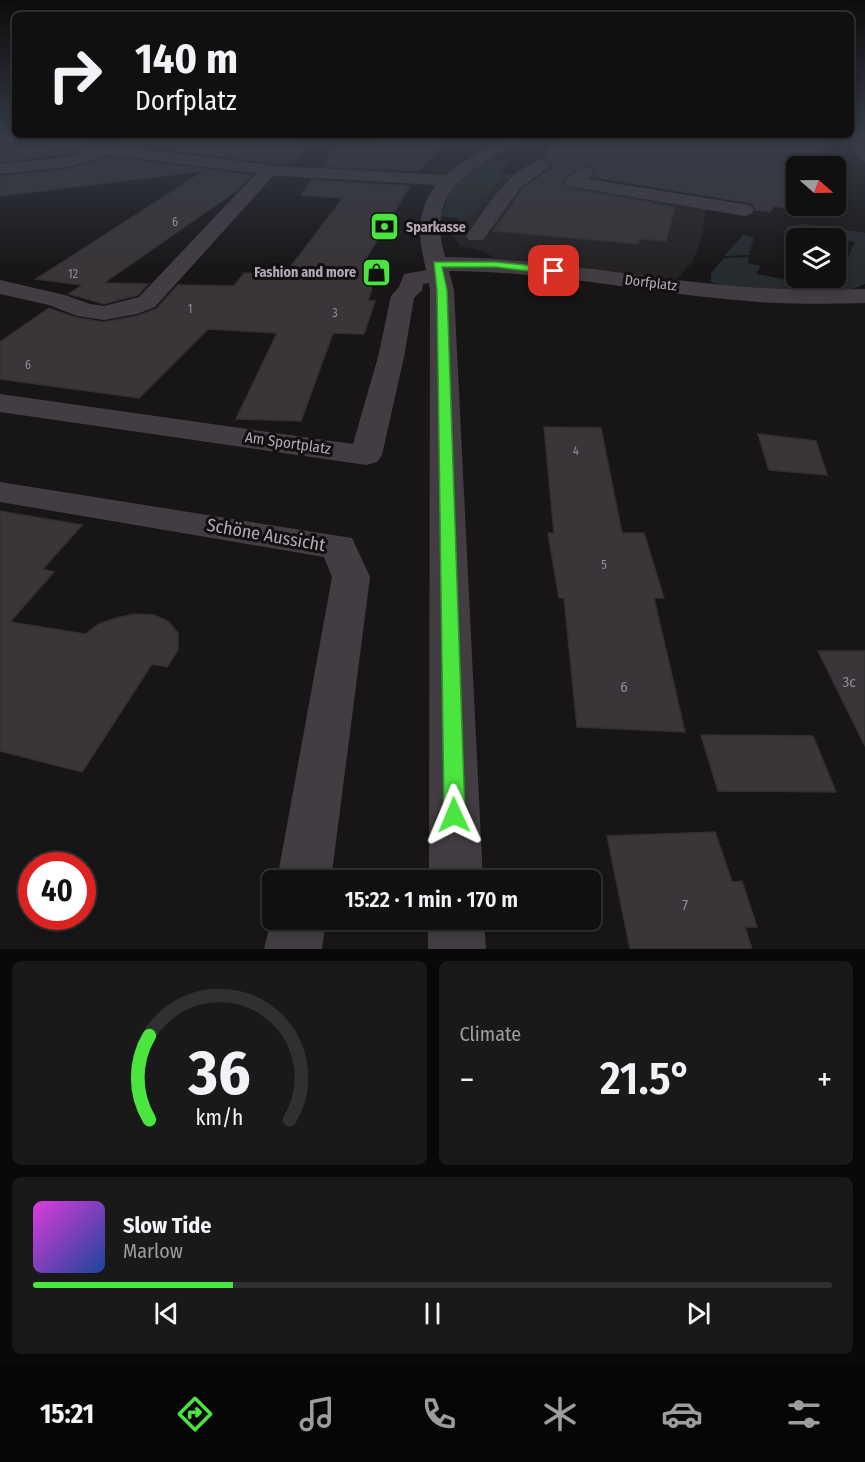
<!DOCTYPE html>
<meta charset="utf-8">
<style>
body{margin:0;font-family:"Fira Sans Condensed",sans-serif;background:#1a1919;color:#f1f3f6;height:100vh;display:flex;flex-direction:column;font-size:22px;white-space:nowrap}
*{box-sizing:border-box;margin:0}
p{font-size:20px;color:#9c9d9f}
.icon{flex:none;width:33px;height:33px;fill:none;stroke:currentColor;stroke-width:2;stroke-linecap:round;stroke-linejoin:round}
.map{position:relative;height:949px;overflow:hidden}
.details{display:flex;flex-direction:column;gap:12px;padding:12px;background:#090909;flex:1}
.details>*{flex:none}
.guide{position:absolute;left:12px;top:12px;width:842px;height:126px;border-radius:9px;box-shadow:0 3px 9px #0003,0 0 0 2px #303030;background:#111010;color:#f1f3f6;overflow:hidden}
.needle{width:39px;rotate:110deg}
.controls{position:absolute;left:786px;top:156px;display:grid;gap:12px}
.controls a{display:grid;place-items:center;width:60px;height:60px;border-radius:9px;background:#111010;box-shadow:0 3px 9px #0003,0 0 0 2px #303030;font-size:30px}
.speed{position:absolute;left:18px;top:852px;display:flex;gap:12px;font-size:30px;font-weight:700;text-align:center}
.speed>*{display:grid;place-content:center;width:78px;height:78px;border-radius:50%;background:#111010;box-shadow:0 3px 9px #0003,0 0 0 2px #303030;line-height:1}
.speed .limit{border:9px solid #d22;background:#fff;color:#111}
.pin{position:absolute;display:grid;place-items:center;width:51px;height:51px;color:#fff;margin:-26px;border-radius:12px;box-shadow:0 3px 9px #0006}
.me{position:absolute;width:66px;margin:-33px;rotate:359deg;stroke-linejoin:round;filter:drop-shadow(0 0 4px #0008)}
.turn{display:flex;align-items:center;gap:21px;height:126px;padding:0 24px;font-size:27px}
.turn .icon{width:78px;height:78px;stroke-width:2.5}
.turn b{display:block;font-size:42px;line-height:51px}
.big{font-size:45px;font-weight:600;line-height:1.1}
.details .card{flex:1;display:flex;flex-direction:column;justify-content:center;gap:9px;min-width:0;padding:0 21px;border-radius:9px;background:#1a1919}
.details .dial{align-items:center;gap:0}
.dial svg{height:156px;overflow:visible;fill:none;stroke:#303030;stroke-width:7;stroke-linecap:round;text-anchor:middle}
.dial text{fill:#f1f3f6;stroke:none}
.song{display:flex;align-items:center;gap:18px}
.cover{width:72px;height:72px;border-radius:9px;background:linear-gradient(135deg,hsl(300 70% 55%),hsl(220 70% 35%))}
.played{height:6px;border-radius:3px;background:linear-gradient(90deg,#4be53f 25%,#303030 25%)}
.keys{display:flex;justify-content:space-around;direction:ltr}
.heat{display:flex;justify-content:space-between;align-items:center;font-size:33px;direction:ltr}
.details .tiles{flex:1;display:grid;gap:12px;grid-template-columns:1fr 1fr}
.card:last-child{grid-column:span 2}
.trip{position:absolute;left:262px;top:870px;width:339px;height:60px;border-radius:9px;background:#111010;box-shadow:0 3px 9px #0003,0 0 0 2px #303030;font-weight:600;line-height:60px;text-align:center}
.menu{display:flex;height:96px;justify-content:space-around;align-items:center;background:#070606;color:#9c9d9f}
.menu .icon{width:42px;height:42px}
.menu .current{color:#4be53f}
.menu b{font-size:27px;color:#f1f3f6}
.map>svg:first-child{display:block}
</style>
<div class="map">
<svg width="865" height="949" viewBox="0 0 865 949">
<rect width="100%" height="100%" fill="#171516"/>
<g fill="#242123">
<polygon points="340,139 379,139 383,166 380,171 319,169 328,160 324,157"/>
<polygon points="500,173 705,209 703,234 693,261 681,275 675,279 665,279 495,258 484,252 460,246 449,231"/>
</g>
<g fill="#252b2e">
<path d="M492,160L509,161L500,173L519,175L514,179L502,178L467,220L441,216C448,191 465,166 492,160Z"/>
<path d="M804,224L865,233V284C828,304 760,289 719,285L711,282V273L724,258L749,257L748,263L761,266L756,274L810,284L814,278L837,281L855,242L788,230L781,234L788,226Z"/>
<polygon points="743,235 754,237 749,255 724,256"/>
</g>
<g fill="#393538" stroke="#322f32" stroke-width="1.5">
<polygon points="0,139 12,139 14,143 21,146 73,153 0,162"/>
<polygon points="78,139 296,139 296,141 313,143 297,155 297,160 285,164"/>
<polygon points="379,139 449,139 418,171 322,166 338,145 372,146"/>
<polygon points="556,139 831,139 812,166 796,166 796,190 785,208 774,206 770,212 756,210 752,204 744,202 592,177 596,171 591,166 585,165 573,171 563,181 568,188 675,207 666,241 640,239 638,244 493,231 524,187 550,169 552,163 544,157"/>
<polygon points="109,157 252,175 236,191 104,283 148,284 138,295 104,304 69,294 82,285 36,279 204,171 1,196 0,176 69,169"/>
<polygon points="312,180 410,186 362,265 379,266 368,301 375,301 364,334 333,333 301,421 236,419 277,333 208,329 139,398 0,379 0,342 49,308 77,318 104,322 137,316 156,309 178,285 234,286 244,273 285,274 343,198 301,195"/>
<polygon points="544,427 601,428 622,533 644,533 664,598 654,598 685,732 577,727 564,598 559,598 548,533 554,533"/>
<polygon points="758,434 816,441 827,475 769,470"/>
<polygon points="0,511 82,525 43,569 54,572 10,622 85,634 99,624 116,618 135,614 154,615 168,621 178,633 178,650 167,667 152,664 82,772 0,751"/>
<polygon points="818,651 865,651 865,746"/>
<polygon points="701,735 813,736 836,792 718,791"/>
<polygon points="715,832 732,882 742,881 757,927 745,927 752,949 630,949 607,836"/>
</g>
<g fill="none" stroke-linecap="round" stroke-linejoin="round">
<g fill="#423d42" fill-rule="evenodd">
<path d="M542,159L550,164L548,168L521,187L483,240H469L466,236C483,211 511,167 542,159Z"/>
<path d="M585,167L591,168L594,172L588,179L744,204L751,206L754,210L751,214L744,216L568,186L565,182C570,175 577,169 585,167Z"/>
</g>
<g fill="#423d42" fill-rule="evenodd">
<path d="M14,139C31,139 106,138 116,150L108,155L21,144L16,142Z"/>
<polygon points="269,165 275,166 278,170 275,174 155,307 137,314 104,320 77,316 49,305 0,294 0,280 65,295 90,304 104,306 139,297 263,166"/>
<polygon points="439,268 447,270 450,275 447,280 423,284 422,290 414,298 404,357 382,455 377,462 366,465 0,412 0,394 353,444 378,357 391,296 399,287 404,274"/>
<polygon points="0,482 352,538 370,577 331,880 277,880 332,577 324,557 0,502"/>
<polygon points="273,912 273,920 326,920 322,949 264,949"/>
</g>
<g fill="#423d42" fill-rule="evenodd">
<path d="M504,139H523C516,148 501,152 491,158C448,183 431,208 445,257C552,258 654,281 760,288C795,290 830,290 865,289V303C830,304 795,304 759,302C655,295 554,271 449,271L454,290L483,880H429L430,290C423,249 409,222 436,185L279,176L109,155L69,167L0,174V164L67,157L108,145L279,166L445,175L462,162Z"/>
<polygon points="850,139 865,139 865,163 857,158"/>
<polygon points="428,920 484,920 486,949 428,949"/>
</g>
</g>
<linearGradient id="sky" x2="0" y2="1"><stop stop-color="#0d0c0c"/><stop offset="0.51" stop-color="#363b47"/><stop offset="1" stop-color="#363b47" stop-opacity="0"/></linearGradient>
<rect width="865" height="271" fill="url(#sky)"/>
<polygon fill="#4be53f" stroke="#319529" stroke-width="1.5" points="434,262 496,262 554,268 559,271 554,274 496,267 442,267 447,290 465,815 462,822 454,824 447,822 444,815 437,290"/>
<defs>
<symbol id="bank-square" viewBox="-11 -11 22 22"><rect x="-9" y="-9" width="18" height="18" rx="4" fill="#4be53f" stroke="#121011"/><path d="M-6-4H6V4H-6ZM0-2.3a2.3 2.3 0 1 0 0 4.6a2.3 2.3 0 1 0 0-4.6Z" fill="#111"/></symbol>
<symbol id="shop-square" viewBox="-11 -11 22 22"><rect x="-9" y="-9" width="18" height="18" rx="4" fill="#4be53f" stroke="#121011"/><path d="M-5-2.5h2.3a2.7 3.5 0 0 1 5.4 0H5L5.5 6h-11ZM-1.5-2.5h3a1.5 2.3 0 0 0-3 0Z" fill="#111"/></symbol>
</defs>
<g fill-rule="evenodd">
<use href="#bank-square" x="368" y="210" width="33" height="33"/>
<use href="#shop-square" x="360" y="256" width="33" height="33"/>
</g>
<g text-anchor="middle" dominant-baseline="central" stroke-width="6" stroke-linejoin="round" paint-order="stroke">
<g font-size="12" fill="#968b96">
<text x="175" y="222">6</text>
<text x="73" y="274">12</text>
<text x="190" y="309">1</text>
<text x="335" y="313">3</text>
<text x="28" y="365">6</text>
<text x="576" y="451">4</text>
<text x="604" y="565">5</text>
</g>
<g font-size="14" font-weight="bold" fill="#b5a8b6" stroke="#121011" text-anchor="start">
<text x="406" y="227">Sparkasse</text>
<text x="356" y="272" text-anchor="end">Fashion and more</text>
</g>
<g font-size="14" fill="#b5a8b6" stroke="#121011">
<text transform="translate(651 283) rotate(7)">Dorfplatz</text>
</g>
<g font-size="15" fill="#b5a8b6" stroke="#121011">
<text transform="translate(288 443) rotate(8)">Am Sportplatz</text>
</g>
<g font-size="15" fill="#968b96">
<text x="849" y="682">3c</text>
<text x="624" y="687">6</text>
<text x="685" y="905">7</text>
</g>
<g font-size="18" fill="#b5a8b6" stroke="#121011">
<text transform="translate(266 535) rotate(10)">Schöne Aussicht</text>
</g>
</g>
</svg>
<div class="controls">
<a><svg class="needle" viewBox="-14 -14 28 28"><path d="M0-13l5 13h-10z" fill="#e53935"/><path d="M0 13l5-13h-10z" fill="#9c9d9f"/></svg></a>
<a><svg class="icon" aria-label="layers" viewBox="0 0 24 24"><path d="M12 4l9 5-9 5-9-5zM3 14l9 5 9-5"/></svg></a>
</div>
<div class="speed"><div class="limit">40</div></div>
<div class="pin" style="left:554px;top:271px;background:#d93025"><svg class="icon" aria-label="arrive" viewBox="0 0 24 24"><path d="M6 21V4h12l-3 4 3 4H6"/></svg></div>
<svg class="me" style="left:454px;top:815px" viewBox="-20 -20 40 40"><path d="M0-17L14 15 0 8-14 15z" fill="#4be53f" stroke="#fff" stroke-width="4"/></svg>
<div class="trip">15:22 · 1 min · 170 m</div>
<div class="guide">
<div class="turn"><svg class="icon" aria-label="right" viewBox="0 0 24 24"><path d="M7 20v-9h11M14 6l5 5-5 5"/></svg><div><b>140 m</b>Dorfplatz</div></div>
</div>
</div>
<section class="details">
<div class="tiles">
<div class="card dial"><svg viewBox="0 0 100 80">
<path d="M14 69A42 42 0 1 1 86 69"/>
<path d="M14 69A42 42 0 0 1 14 26" stroke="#4be53f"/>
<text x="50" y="56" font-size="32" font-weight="700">36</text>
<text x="50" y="72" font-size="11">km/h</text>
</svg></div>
<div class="card"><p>Climate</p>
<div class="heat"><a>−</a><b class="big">21.5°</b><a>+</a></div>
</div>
<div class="card">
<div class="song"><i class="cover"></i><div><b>Slow Tide</b><p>Marlow</p></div></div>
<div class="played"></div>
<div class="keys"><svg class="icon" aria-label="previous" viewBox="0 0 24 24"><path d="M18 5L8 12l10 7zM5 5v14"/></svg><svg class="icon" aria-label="pause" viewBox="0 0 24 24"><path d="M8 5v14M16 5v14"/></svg><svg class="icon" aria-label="next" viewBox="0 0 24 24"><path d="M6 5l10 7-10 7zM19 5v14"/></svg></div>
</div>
</div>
</section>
<nav class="menu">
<b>15:21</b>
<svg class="icon current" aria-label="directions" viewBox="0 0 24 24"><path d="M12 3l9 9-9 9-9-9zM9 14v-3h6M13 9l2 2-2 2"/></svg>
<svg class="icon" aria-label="music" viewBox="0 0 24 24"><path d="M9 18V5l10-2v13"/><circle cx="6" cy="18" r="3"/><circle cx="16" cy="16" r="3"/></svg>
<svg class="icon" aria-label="phone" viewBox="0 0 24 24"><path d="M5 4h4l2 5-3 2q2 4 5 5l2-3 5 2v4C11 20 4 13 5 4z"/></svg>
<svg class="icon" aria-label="climate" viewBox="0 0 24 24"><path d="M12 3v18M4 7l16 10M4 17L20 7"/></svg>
<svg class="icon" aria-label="car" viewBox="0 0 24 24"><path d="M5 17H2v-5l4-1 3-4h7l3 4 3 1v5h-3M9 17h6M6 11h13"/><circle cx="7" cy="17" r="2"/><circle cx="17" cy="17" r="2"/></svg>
<svg class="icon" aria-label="filters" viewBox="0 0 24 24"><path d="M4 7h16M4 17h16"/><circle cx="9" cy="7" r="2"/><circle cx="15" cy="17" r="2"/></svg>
</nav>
